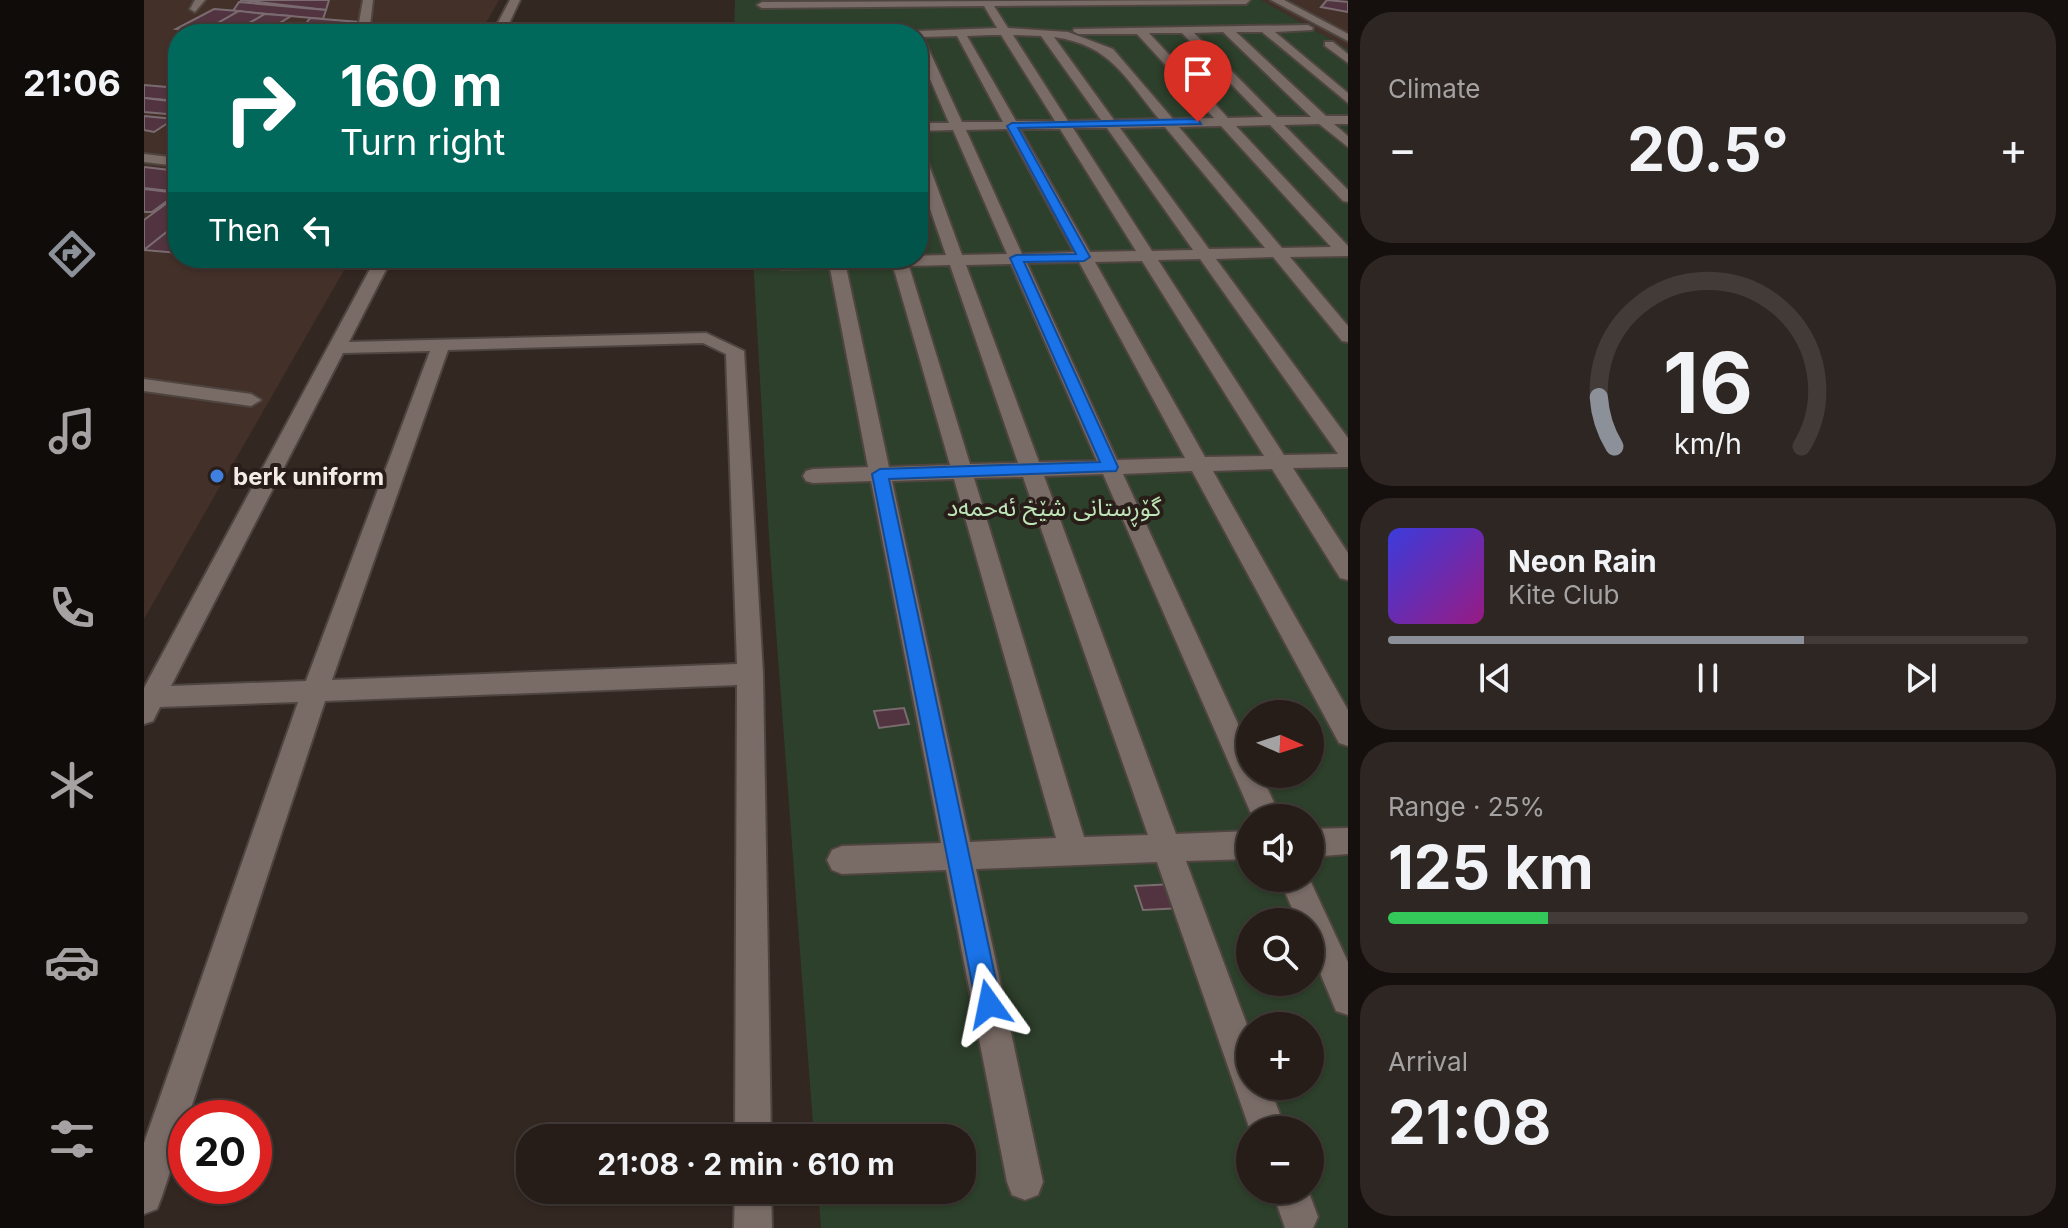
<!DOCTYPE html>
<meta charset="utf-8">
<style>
body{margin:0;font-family:Inter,"Noto Sans Arabic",sans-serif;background:#2e2622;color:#f1f3f6;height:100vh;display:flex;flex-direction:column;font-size:30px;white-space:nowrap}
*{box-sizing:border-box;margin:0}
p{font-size:26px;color:#a4a2a2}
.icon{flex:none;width:44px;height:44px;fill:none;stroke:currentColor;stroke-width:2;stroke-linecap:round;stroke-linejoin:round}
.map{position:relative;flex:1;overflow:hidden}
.panel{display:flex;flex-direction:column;gap:12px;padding:12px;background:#15100e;width:720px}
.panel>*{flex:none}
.hud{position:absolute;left:24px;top:24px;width:760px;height:244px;border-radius:32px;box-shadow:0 2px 6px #0004,0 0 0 2px #423b38;background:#00695c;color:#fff;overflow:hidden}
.needle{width:52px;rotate:93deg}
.controls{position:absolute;left:1092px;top:700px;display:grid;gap:16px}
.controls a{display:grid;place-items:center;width:88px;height:88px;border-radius:50%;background:#261d19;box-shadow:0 2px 6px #0004,0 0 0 2px #423b38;font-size:40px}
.speed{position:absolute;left:24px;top:1100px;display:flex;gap:16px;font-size:40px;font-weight:700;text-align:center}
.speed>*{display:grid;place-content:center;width:104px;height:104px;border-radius:50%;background:#261d19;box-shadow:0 2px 6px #0004,0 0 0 2px #423b38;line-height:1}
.speed .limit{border:12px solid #d22;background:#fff;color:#111}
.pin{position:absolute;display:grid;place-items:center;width:68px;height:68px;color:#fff;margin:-82px -34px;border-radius:50% 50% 50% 0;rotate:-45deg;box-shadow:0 0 8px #0007}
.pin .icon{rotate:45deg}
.me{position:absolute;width:88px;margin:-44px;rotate:348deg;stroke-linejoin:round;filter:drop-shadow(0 0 6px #0008)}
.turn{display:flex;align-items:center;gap:28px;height:168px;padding:0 40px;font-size:36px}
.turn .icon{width:104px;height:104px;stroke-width:2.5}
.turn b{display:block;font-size:56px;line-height:68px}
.then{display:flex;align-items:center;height:76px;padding:0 40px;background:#0003;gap:16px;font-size:30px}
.big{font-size:60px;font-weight:700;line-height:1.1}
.panel .tile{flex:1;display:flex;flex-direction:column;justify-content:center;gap:12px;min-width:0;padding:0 28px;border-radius:32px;background:#2e2622}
.panel .dial{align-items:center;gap:0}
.dial svg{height:208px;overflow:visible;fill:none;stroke:#423b38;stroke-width:7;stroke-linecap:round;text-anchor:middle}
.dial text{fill:#f1f3f6;stroke:none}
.song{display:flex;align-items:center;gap:24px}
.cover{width:96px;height:96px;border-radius:12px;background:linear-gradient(135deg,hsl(240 70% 55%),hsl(310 70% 35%))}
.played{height:8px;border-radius:4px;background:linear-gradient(90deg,#8c9099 65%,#423b38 65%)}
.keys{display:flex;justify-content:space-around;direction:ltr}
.heat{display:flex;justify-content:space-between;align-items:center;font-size:44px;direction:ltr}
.charge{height:12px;border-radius:6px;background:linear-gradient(90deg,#34c759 25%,#423b38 0)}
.trip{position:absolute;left:372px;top:1124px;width:460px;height:80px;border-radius:32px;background:#261d19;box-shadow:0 2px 6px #0004,0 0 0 2px #423b38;font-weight:700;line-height:80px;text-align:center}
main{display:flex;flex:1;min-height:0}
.dock{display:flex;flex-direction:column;width:144px;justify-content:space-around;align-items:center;background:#0f0c0a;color:#a4a2a2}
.dock .icon{width:56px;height:56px}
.dock .on{color:#8c9099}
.dock b{font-size:36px;color:#f1f3f6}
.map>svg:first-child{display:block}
</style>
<main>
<nav class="dock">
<b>21:06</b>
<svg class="icon on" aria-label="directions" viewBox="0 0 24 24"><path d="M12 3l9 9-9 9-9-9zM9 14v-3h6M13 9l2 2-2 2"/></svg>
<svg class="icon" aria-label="music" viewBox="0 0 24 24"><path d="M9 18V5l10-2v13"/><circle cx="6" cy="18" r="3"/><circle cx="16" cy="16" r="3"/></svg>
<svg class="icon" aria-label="phone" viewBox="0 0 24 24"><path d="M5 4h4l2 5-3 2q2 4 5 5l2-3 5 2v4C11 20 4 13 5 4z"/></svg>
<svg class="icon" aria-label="climate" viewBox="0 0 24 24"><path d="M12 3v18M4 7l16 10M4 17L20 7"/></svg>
<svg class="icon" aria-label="car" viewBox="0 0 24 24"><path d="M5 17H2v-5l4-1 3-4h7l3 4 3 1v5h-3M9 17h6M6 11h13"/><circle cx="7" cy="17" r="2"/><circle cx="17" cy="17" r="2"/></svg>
<svg class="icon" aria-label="filters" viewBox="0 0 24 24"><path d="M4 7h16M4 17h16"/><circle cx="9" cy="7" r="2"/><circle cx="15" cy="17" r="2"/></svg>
</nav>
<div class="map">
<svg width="1204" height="1228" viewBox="0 0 1204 1228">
<rect width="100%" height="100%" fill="#332721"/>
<g fill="#433029">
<polygon points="0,0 355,0 336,34 34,34 34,258 207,258 0,619"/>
<polygon points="1117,0 1204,0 1204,49"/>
</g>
<path fill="#2d402b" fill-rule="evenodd" d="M591,0H1117L1204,49V1228H677L674,1190H818V1138H670L625,537L609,258H774V34H590ZM1106,714H1166V774H1106ZM1106,818H1166V878H1106ZM1106,922H1166V982H1106ZM1106,1026H1166V1086H1106ZM1106,1130H1166V1190H1106Z"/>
<g fill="#51343f" stroke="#7a6b70" stroke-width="2">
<polygon points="96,0 185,0 182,10"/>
<polygon points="1183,0 1204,2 1204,12 1177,7"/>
<polygon points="95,2 182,10 179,19 89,11"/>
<polygon points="70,9 95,11 58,32 32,29"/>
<polygon points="95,11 121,14 86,34 58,32"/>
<polygon points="121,14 147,16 118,34 86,34"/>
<polygon points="166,18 215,22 213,32 159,28"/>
<polygon points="0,85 34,88 34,101 0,98"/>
<polygon points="0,98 34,102 34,115 0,112"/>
<polygon points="0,116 30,119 10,132 0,130"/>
<polygon points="0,167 34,171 34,192 0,188"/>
<polygon points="0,189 34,193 8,212 0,212"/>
<polygon points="34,195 34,223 0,250 0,220"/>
<polygon points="34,223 34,253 0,250"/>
<polygon points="77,258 120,258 113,264"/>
<polygon points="121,258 164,258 153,269 114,264"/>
<polygon points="760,708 765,724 735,728 730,711"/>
<polygon points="1030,884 1039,908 999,910 991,886"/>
</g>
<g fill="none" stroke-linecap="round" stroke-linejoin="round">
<defs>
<g id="minor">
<polygon points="51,0 61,0 51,12 46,9"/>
<polygon points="219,0 229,0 225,34 213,34"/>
<polygon points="366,0 376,0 360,34 348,34"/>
<path d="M1106,0L1102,4L850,6L864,28L924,32L969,49L1029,119L1070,118L993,34H934L929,31L930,29L1164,25L1169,28L1168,30L1131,32L1204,93V103L1118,32H1092L1182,116H1204V124H1190L1204,136V147L1175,124L1140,125L1204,190V202L1199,201L1126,125L1092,126L1204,246V256L1146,257L1204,326V342L1198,341L1129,257L1072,259L1204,438V467L1149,468L1204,553V580L1196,578L1128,469L1069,471L1204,710V746L1195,743L1048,471L979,474L1106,750V774H1117L1137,818H1109L959,474L900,476L1032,834L1106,831V859L1042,861L1106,1033V1086H1125L1142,1130H1106L1013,862L832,869L899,1182L894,1195L881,1200L868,1195L863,1182L802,870L698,874L688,870L683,860L688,850L698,846L797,843L727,481L669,483L662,481L659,476L662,471L669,469L724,467L686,268L637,269L629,264L637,259L802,255L774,174V150L781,154L818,255L863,254L809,130L774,131V123H805L774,51V34H768L774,31L853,28L840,6L618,8L613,5L618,2ZM1079,32L1167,117H1133L1050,33ZM1005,33H1038L1119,117L1084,118ZM846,35H857L911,121H872L823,36ZM869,35L897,36L957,120L924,121ZM813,36L859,122H818L779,37ZM910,37C967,45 981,78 1015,119L970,120ZM1077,126L1187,247L1138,248L1035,127ZM1021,127L1121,248L1065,249L976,128ZM929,128H963L1049,250L1008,251ZM863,129L930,252L878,254L822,130ZM876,129H916L992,251L946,252ZM1056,259L1194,454L1140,455L1014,260ZM998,261L1120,456L1061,457L951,262ZM935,262L1041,458L973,460L883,263ZM867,264L953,461L895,462L822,265ZM806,265L874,463L826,464L765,266ZM749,266L806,465L745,467L702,267ZM879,477L1004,835L940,837L830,478ZM810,479L912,838L826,842L748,481Z"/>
<polygon points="1127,0 1140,0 1204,34 1204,41"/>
<polygon points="1181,42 1189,42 1204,54 1204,63 1181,46"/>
<polygon points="0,154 34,158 34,166 0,162"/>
<path d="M232,258H248L205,342L562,333L600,351L619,674L627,1138H591L593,685L181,701L18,1196L13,1209L0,1214V1143L154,702L16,707L9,721L0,724V688ZM559,343L582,354L593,664L188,680L304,350ZM286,351L162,681L27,686L199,353Z"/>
<polygon points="0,379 107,394 117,400 107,406 0,391"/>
<polygon points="1204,828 1204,854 1166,857 1166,829"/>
<polygon points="1135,878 1165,878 1204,962 1204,1015 1192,1011 1166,949 1166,922 1154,922"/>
<polygon points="591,1190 627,1190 628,1228 590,1228"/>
<polygon points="1128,1190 1164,1190 1174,1217 1169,1228 1141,1228"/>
</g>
</defs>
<use href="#minor" stroke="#4e4540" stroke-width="4"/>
<use href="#minor" fill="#796b65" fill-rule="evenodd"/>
</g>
<polygon fill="#1a73e8" stroke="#114b97" stroke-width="2" points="1054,119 1057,124 874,128 946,257 940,261 880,262 974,467 972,471 745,479 857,1004 854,1013 845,1016 836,1013 832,1004 728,474 736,469 956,462 866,258 872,255 932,254 863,126 868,123"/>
<circle fill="#3f7fe0" stroke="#281d18" stroke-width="3" cx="73" cy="476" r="8"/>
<g text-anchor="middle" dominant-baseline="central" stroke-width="8" stroke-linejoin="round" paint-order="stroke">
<g font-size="24" font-weight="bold" fill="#f3ebe7" stroke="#281d18" text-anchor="start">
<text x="89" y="476">berk uniform</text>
</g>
<g font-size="24" fill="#bee5b8" stroke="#281d18">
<text x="910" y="507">گۆڕستانی شێخ ئەحمەد</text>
</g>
</g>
</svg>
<div class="controls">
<a><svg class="needle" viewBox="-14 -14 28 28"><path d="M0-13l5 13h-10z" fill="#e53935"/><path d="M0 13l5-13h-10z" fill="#a4a2a2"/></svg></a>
<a><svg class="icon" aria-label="sound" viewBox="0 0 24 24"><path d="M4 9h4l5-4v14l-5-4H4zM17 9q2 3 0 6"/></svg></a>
<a><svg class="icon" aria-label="search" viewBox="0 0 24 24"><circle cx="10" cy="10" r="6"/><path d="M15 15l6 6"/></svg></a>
<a>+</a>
<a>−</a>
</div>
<div class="speed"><div class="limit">20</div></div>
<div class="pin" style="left:1054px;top:122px;background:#d93025"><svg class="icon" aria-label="arrive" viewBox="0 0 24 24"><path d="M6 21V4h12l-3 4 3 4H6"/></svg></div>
<svg class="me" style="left:845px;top:1004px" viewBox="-20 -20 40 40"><path d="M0-17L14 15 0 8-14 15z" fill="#1a73e8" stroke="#fff" stroke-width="4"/></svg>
<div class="trip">21:08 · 2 min · 610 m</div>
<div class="hud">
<div class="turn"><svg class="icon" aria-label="right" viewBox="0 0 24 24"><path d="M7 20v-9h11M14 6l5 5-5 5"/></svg><div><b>160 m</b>Turn right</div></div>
<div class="then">Then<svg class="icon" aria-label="left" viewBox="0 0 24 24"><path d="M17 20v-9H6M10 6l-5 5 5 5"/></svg></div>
</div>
</div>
<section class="panel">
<div class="tile"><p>Climate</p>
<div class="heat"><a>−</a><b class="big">20.5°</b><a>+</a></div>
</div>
<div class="tile dial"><svg viewBox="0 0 100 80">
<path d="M14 69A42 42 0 1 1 86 69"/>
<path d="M14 69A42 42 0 0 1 8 50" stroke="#8c9099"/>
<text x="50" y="56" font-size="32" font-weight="700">16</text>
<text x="50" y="72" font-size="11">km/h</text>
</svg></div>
<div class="tile">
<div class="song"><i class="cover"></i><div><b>Neon Rain</b><p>Kite Club</p></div></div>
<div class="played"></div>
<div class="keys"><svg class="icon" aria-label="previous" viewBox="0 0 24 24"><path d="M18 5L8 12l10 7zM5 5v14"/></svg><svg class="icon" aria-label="pause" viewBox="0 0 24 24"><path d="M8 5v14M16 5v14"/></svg><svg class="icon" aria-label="next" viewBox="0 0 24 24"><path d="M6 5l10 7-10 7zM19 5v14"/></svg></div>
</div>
<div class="tile"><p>Range · 25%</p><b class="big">125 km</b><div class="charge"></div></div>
<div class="tile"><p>Arrival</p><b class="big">21:08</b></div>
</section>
</main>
